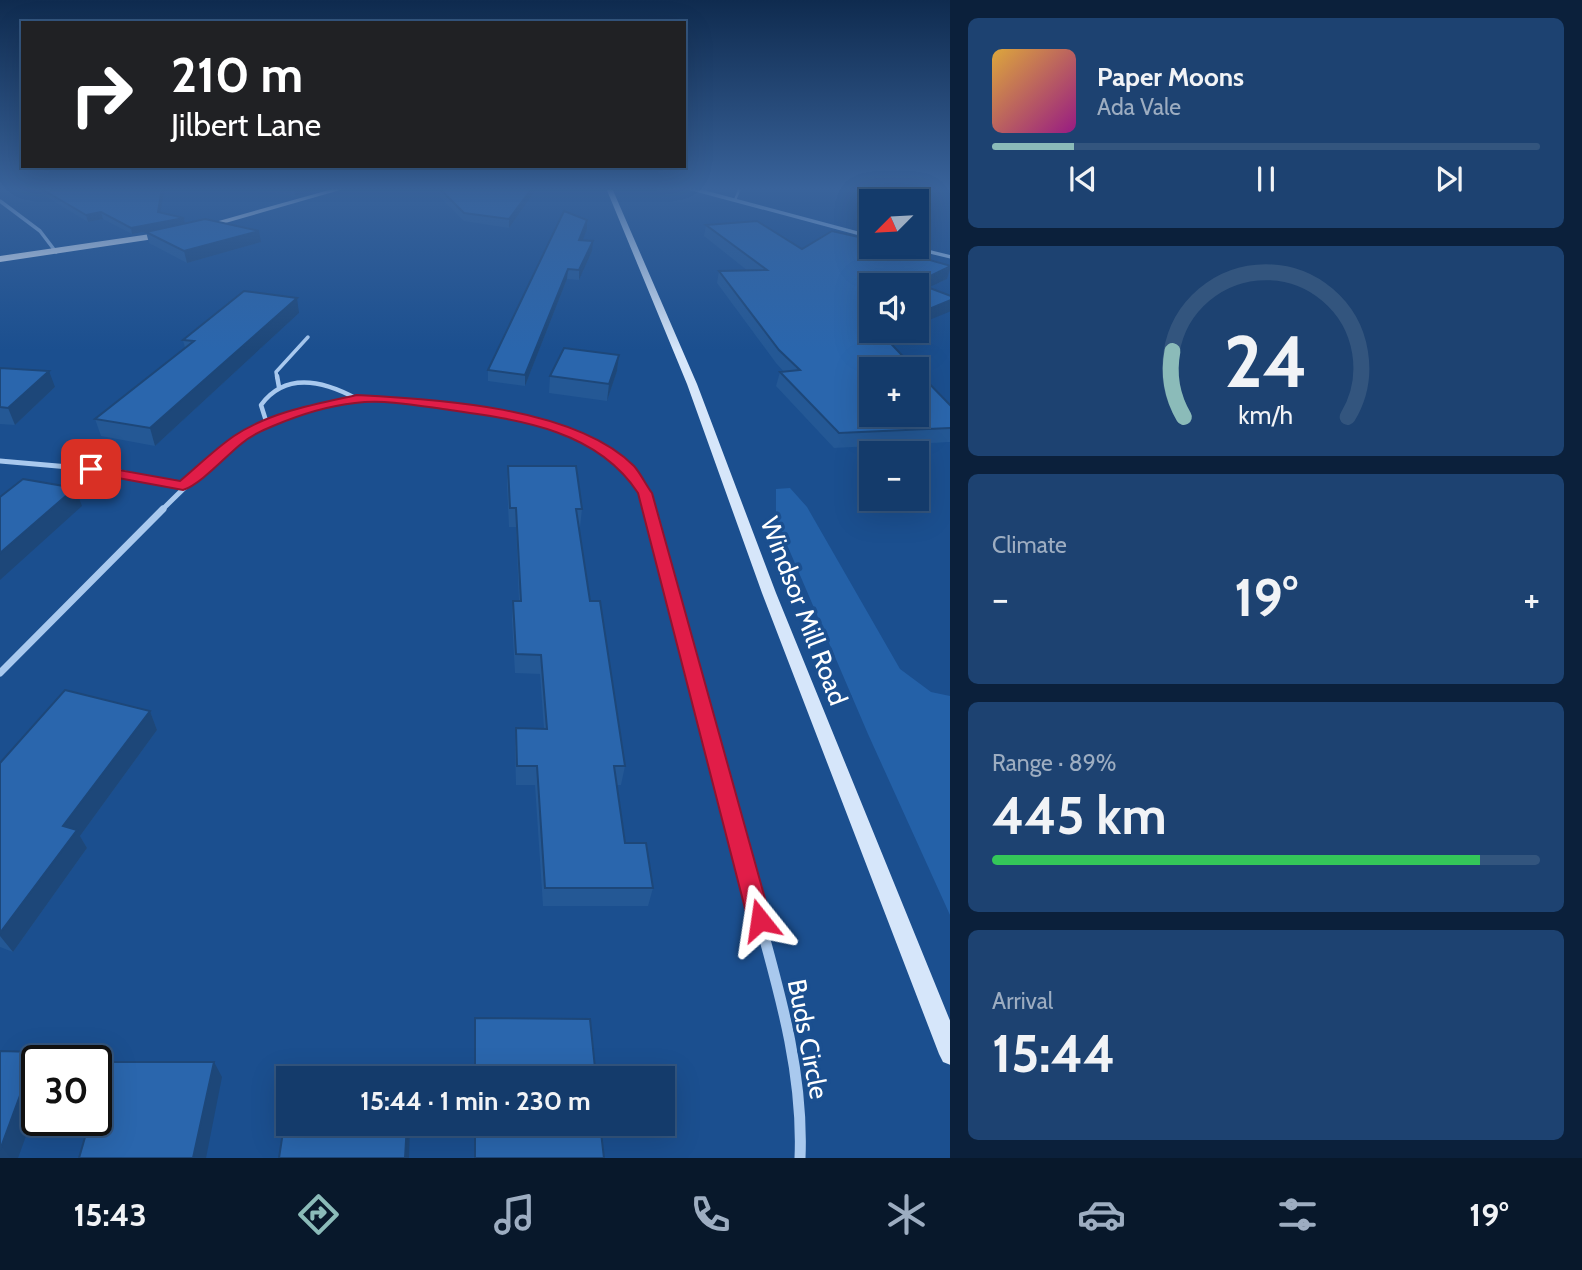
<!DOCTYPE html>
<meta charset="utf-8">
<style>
body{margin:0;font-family:Cabin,sans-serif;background:#1d4271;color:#f1f3f6;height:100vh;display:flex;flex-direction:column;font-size:26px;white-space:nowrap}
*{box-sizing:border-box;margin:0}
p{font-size:23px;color:#9dadc1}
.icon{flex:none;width:38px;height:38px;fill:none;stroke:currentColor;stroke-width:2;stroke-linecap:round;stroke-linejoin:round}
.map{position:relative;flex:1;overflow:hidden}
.panel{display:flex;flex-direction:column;gap:18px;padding:18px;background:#0b203b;width:632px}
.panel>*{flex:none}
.guide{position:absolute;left:21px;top:21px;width:665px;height:147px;border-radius:0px;box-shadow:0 7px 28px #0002,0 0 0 2px #33557e;background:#202124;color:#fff;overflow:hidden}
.needle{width:46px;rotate:246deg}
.tools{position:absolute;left:859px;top:189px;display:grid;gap:14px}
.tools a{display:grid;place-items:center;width:70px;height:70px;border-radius:0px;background:#143b6b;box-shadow:0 7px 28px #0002,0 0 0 2px #33557e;font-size:35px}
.speed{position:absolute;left:21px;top:1045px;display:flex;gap:14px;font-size:35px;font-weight:700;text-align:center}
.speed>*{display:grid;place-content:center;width:91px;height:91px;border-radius:50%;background:#143b6b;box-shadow:0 7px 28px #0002,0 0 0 2px #33557e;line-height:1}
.speed .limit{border:4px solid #111;border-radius:10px;background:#fff;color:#111}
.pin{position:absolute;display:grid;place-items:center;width:60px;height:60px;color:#fff;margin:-30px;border-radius:14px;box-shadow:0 4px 10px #0006}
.me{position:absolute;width:77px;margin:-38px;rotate:345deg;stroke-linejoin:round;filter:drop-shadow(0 0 5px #0008)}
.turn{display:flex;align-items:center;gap:24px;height:147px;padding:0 35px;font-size:32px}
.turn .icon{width:91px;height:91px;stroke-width:2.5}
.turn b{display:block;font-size:49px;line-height:60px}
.big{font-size:52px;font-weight:700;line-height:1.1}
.panel .card{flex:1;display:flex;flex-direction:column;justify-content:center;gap:10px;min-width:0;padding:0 24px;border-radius:10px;background:#1d4271}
.panel .dial{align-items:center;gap:0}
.dial svg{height:182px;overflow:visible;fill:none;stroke:#33557e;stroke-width:7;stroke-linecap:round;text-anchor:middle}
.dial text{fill:#f1f3f6;stroke:none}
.song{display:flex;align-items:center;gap:21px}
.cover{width:84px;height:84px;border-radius:10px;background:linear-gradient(135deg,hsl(40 70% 55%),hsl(310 70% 35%))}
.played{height:7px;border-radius:4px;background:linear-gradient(90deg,#8bbbb9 15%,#33557e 15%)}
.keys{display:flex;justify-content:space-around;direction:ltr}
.heat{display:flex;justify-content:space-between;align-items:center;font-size:38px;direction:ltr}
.charge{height:10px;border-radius:5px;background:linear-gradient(90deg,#34c759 89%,#33557e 0)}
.trip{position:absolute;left:276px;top:1066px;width:399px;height:70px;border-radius:0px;background:#143b6b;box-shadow:0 7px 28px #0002,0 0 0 2px #33557e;font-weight:700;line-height:70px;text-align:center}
.menu{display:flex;height:112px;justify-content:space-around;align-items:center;background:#08182b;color:#9dadc1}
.menu .icon{width:49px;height:49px}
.menu .active{color:#8bbbb9}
.menu b{font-size:32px;color:#f1f3f6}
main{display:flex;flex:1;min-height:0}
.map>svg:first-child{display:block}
</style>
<main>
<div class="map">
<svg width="951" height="1158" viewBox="0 0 951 1158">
<rect width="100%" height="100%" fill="#1b4f8f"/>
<polygon fill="#2461a8" points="790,488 807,507 900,669 931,692 950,696 950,915 868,734 776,519 776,489"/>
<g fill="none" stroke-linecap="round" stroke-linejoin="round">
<polyline stroke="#a9c9ee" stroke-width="2.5" points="735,200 740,188"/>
<polyline stroke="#a9c9ee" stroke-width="3.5" points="277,378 276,372 308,337"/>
<g stroke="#a9c9ee" stroke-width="4.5">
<polyline points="277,376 279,387"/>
<path d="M267,424L261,405C286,371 324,381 357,399"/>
</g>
<g stroke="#a9c9ee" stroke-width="3.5">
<polyline points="689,188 872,237"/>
<polyline points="0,201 40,231 56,252"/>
<polyline points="910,247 951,257"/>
</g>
<g stroke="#a9c9ee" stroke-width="5">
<polyline points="0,461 115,471 183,486"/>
<path d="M161,511C204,468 238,433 298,412C354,392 408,400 466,409C532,419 629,434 650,511"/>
</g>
<g stroke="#a9c9ee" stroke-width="7">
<polyline points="649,509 695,679"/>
<polyline points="0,673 163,509"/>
</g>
<polyline stroke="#a9c9ee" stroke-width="9" points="694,677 752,891"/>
<path stroke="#a9c9ee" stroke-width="11" d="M751,889C775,978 804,1066 800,1158"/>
<polygon fill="#d6e6fa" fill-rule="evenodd" points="606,188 612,188 697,384 776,593 951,1023 951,1065 943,1062 939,1054 762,593 687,384"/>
<g fill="#f0f6ff" fill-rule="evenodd">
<polygon points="336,188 347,188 201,230 194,228"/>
<polygon points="171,231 174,236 0,262 0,256"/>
</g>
</g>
<g fill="#245895">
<polygon points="32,188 165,188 160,212 184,218 185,223 261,242 187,263 149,243 146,232 161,229 132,234 103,219 88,222"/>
<polygon points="239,188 326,188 295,196"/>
<polygon points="442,188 537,188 509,228 464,221 440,197 440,189"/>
<polygon points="587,220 587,229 582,240 592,251 579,280 567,279 525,386 488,381 488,370"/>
<polygon points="706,225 802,249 896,250 951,266 947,279 928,288 872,285 872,331 902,331 889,336 884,337 951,406 951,442 834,448 776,386 780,372 784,372 776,363 717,283 719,271 748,271 704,236"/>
<polygon points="299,313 155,446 101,436 95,419 185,348 183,340"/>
<polygon points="619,355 617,371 607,401 549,393 550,376"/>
<polygon points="0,368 55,387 15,425 0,424"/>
<polygon points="508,466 582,509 580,527 579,527 590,601 625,766 621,785 617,785 625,843 653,888 648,906 543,906 535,785 516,785 515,747 516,728 544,729 540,674 515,673 512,620 513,601 519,601 516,527 509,527 507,484"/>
<polygon points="150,711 157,730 80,836 87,848 13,952 0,947 0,763"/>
</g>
<g fill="#1d4779">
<polygon points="162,188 165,188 159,218 158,212"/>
<polygon points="302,188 326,188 295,196 294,190"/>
<polygon points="532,188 537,188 509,228 509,219"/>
<polygon points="101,212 103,219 88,222 86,215"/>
<polygon points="184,218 185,224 132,234 131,228"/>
<polygon points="587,220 587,229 579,250 579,240"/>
<polygon points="259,231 261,242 187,263 184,251"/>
<polygon points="593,241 592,251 579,280 579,270"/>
<polygon points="951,267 947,279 917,293 916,283"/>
<polygon points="568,269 567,279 525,386 525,375"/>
<polygon points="297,298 299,313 155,446 150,428"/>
<polygon points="951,300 951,311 917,325 917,314"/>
<polygon points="891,331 902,331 889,336"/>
<polygon points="619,355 617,371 607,401 609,384"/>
<polygon points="49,371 55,387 15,425 8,408"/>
<polygon points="75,488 82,506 0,580 0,553"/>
<polygon points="150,711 157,730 80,836 87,848 13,952 0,936 0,933 63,826"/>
<polygon points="36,1052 44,1060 37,1060 37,1106 18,1158 0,1158 0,1150"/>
<polygon points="214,1062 222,1077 206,1158 193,1158"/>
<polygon points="407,1124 410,1124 409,1158 405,1158"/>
</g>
<g fill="#2a66ad" stroke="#1d4779" stroke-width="2">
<polygon points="40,188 162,188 158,212 184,218 131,228 101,212 86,215"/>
<polygon points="280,188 302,188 294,190"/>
<polygon points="442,188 532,188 509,219 464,213 440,189"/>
<polygon points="564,211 587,220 579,240 593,241 579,270 568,269 525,375 488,370"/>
<polygon points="205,219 259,231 184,251 146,232"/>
<polygon points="757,221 802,249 832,231 872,240 872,247 896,247 891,249 951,266 916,283 951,296 951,300 917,314 917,285 872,285 872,331 879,331 915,369 872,369 872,415 917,415 917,371 951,406 951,428 839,433 780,372 800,370 779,350 719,271 767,270 706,225"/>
<polygon points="244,291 297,298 150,428 95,419 194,341 183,340"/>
<polygon points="564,348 619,355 609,384 550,376"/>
<polygon points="0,368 49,371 8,408 0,407"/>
<polygon points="508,466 576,466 582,509 576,509 590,601 600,601 625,766 614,766 625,843 646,843 653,888 545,888 537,766 517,766 516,728 547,729 541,655 516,654 513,601 521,601 516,508 510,508"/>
<polygon points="23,479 75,488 0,553 0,497"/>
<polygon points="65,690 150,711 63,826 77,830 0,933 0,763"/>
<polygon points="475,1018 590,1019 596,1078 475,1078"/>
<polygon points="0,1051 36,1052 0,1150"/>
<polygon points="108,1062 214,1062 193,1158 79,1158 90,1120 96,1120 96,1101"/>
<polygon points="292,1069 410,1069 409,1078 291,1078"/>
<polygon points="289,1093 289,1124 407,1124 405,1158 279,1158"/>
<polygon points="475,1124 600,1124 604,1158 475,1158"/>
</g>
<linearGradient id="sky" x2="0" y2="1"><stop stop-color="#0f2b4f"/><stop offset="0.54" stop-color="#39639b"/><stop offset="1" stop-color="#39639b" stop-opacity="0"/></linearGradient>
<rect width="951" height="350" fill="url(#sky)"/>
<path fill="#e11d48" stroke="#92132f" stroke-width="2" d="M357,395C437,399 575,407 634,466C641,474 646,485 652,493L771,920L768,929L760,932L751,929L748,920L638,493C597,430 520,420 450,410C420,406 386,399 355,403C327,406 299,415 273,426C263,430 250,436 241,444C226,456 200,485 183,490L91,473L84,469L91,465L180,481C198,466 215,449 234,436C270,412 316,404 357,395Z"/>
<g text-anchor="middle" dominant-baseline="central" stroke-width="7" stroke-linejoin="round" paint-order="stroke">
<g font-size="26" fill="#fff" stroke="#1b4f8f">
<text transform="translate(804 611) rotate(69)">Windsor Mill Road</text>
<text transform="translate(808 1039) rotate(79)">Buds Circle</text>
</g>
</g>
</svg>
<div class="tools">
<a><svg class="needle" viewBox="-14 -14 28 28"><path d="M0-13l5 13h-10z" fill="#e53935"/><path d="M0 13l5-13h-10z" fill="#9dadc1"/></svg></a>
<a><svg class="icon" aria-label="sound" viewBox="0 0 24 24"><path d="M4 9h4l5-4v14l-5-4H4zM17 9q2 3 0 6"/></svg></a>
<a>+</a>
<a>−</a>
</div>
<div class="speed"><div class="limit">30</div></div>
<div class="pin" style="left:91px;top:469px;background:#d93025"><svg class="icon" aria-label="arrive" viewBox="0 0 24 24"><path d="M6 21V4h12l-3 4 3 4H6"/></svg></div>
<svg class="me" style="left:760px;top:920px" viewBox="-20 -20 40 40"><path d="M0-17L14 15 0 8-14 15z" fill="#e11d48" stroke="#fff" stroke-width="4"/></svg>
<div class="trip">15:44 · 1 min · 230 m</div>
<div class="guide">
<div class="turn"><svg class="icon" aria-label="right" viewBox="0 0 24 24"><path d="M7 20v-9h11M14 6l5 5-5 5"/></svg><div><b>210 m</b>Jilbert Lane</div></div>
</div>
</div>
<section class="panel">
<div class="card">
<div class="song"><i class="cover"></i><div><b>Paper Moons</b><p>Ada Vale</p></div></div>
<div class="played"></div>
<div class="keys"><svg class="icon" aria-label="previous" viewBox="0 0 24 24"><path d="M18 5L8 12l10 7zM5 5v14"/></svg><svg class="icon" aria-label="pause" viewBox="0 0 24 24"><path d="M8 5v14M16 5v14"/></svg><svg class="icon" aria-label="next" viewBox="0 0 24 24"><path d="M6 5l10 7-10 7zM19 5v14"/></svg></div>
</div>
<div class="card dial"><svg viewBox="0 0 100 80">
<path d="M14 69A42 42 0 1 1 86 69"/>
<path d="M14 69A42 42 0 0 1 9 40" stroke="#8bbbb9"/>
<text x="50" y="56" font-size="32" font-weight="700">24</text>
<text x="50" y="72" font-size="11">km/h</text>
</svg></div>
<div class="card"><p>Climate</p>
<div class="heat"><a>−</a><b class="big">19°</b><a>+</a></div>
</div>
<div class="card"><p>Range · 89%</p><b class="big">445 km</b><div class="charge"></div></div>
<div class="card"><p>Arrival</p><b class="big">15:44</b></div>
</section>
</main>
<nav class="menu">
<b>15:43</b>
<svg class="icon active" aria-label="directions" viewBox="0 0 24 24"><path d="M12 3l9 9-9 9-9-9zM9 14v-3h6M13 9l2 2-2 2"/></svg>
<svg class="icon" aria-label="music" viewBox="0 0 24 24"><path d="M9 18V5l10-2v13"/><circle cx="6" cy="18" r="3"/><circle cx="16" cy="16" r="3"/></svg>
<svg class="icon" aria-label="phone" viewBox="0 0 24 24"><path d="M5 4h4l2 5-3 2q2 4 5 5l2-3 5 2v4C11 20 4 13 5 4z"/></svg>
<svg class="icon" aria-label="climate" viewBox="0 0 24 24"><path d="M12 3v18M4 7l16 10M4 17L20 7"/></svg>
<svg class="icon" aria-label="car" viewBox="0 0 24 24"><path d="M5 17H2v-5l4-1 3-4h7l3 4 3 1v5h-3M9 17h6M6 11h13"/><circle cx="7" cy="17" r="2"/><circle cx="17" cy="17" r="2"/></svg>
<svg class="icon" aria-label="filters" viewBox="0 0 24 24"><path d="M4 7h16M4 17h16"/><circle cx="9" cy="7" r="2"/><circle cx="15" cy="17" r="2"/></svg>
<b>19°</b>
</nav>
